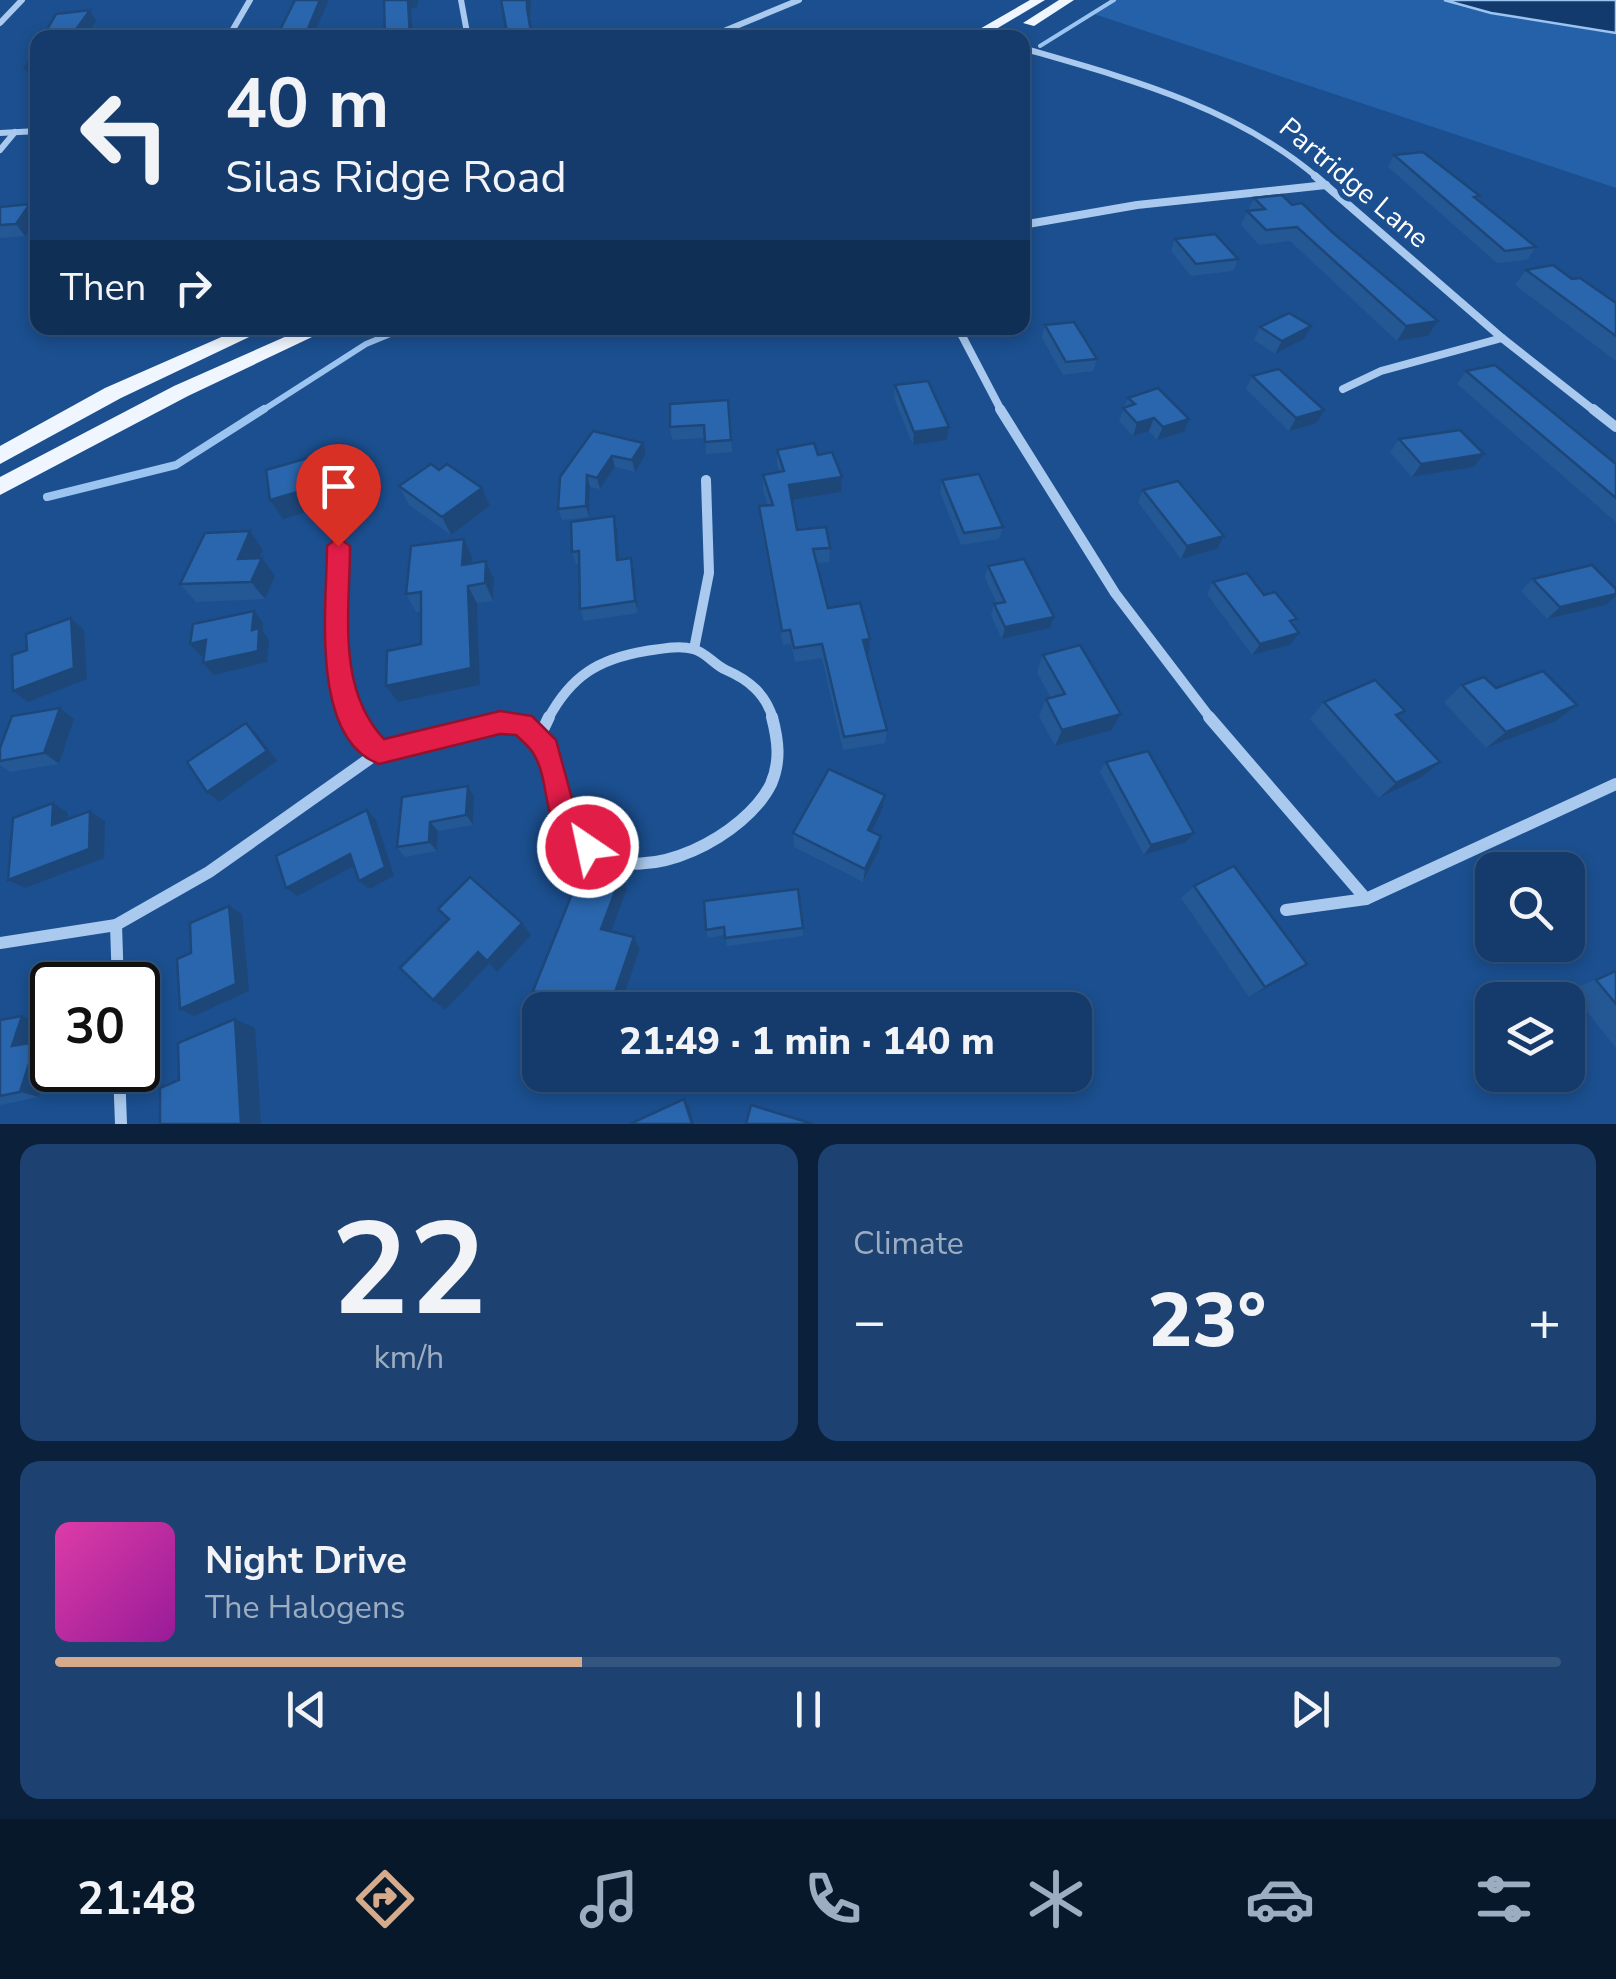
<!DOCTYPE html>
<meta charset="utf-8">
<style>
body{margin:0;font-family:"Nunito Sans",sans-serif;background:#1d4271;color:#f1f3f6;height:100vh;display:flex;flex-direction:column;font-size:38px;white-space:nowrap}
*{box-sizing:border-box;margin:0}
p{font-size:32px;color:#9dadc1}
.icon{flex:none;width:55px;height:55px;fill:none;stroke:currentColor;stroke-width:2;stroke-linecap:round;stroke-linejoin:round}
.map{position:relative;height:1124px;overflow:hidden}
.details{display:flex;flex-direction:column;gap:20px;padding:20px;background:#0b203b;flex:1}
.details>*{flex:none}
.top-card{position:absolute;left:30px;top:30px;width:1000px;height:305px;border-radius:20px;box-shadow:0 5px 15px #0003,0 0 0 2px #33557e;background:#143b6b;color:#f1f3f6;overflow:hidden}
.fabs{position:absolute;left:1475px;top:852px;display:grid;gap:20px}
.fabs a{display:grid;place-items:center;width:110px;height:110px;border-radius:20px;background:#143b6b;box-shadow:0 5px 15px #0003,0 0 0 2px #33557e;font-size:50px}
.speed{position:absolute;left:30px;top:962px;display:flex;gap:20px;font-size:50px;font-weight:700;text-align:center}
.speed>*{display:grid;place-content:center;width:130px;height:130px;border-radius:50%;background:#143b6b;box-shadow:0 5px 15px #0003,0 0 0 2px #33557e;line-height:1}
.speed .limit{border:5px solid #111;border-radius:15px;background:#fff;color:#111}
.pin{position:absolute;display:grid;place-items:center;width:85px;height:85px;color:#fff;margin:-102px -42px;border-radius:50% 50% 50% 0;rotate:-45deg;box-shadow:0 0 10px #0007}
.pin .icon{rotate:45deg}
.me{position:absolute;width:110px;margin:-55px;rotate:326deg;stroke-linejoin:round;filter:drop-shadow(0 0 8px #0008)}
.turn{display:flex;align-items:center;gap:35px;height:210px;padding:0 30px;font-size:45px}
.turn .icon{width:130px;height:130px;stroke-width:2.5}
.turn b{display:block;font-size:70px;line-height:85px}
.then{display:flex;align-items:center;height:95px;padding:0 30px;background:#0003;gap:20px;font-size:38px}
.big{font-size:75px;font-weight:800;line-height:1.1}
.details .tile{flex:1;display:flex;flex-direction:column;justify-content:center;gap:15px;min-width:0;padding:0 35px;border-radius:20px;background:#1d4271}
.details .dial{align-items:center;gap:0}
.dial b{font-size:130px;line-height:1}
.song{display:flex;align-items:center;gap:30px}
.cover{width:120px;height:120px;border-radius:15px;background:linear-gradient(135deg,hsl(320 70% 55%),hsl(300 70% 35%))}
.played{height:10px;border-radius:5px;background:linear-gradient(90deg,#d6ab8b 35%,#33557e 35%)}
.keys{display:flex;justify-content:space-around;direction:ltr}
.heat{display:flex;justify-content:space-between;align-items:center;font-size:55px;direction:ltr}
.details .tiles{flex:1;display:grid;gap:20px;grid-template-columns:1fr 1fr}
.tile:last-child{grid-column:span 2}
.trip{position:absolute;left:522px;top:992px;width:570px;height:100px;border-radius:20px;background:#143b6b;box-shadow:0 5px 15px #0003,0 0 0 2px #33557e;font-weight:800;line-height:100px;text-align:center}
.menu{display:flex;height:160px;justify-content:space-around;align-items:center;background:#08182b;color:#9dadc1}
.menu .icon{width:70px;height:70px}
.menu .on{color:#d6ab8b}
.menu b{font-size:45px;color:#f1f3f6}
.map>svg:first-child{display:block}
</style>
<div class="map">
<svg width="1616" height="1124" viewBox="0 0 1616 1124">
<rect width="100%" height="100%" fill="#1b4f8f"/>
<polygon fill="#2461a8" points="1110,0 1616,0 1616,188 1094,14"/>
<polygon fill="#123a6d" stroke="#9cc4f0" stroke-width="2.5" points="1444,0 1616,0 1616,33 1491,13"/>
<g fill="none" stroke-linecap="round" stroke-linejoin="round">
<polyline stroke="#9cc4f0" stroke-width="4" points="1040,46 1114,0"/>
<polyline stroke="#9cc4f0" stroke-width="6" points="260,412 366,344 405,328"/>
<polyline stroke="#9cc4f0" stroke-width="8" points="47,497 176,465 264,409"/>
<g stroke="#a9c9ee" stroke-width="6">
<polyline points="461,0 468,38"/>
<polyline points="0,23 22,0"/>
<polyline points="228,38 250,0"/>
<polyline points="707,38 799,0"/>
<path d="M1022,48C1126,78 1234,106 1318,178"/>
<polyline points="0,133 38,131"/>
<polyline points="0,150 15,132"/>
</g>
<g stroke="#a9c9ee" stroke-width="8">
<polyline points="1315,176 1502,338 1596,412"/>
<polyline points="1022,225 1137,205 1326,185"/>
<polyline points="958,328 1002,412"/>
<polyline points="1343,389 1381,371 1502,338"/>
</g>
<g stroke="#a9c9ee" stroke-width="10">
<polyline points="1000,409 1115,593 1211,719"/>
<polyline points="1593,409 1616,427"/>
<path d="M338,545C336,604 329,665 356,719"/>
<polyline points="694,649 709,573 706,480"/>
<path d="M548,719C571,676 598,659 646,651C660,649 679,645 693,649C706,652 714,665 726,670C749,680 766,694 773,719"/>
</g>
<g stroke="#a9c9ee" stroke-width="12">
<polyline points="355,717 379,752"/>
<polyline points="1209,717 1366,899"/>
<path d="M539,738C568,778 544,814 595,851C646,889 747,834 771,784C781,761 778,740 772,717"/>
<polyline points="539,738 549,717"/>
<polyline points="1286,910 1366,899 1616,784"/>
<polyline points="116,925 118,985"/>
<polyline points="0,943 116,925 209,872 379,752 459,730 512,722 533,730 539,738"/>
<polyline points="119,1070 121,1124"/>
</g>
<g fill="#f0f6ff" fill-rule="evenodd">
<polygon points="1030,0 1045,0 981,38 964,38"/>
<polygon points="1059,0 1074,0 1034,26 1023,23"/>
<polygon points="242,328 268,328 121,398 0,464 0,446 105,388"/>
<polygon points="305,328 331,328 188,396 0,495 0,477 174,386"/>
</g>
</g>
<g fill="#245895">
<polygon points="1394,155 1480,196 1478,200 1536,247 1527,260 1497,263 1388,167"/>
<polygon points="1254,198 1292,205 1332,232 1438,321 1428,336 1397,341 1290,241 1259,245 1241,225"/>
<polygon points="0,207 38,215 38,219 25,236 0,238"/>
<polygon points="1175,239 1238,259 1233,271 1191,276 1171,251"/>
<polygon points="1526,270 1572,279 1616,303 1616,361 1515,285"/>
<polygon points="1045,325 1097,359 1093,371 1063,375 1042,338"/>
<polygon points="1260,327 1304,339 1275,354 1254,340"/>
<polygon points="1466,371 1616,464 1616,522 1457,384"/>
<polygon points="1252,376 1324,410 1317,423 1289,431 1246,389"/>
<polygon points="895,385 949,427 947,440 913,445 894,398"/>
<polygon points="1128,398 1184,432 1157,440 1149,431 1133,436 1119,421"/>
<polygon points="728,400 732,452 706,454 705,438 672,440 670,427"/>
<polygon points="1399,439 1484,454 1474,467 1412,477 1390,452"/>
<polygon points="643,443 646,454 635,472 615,467 600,489 590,487 589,517 562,520 558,509 560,477"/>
<polygon points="777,450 818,455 842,477 841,492 792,499 797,530 830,548 829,562 817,563 828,608 870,639 869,653 867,653 887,730 885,743 843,750 822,658 795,662 791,644 783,645 760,521 759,506 768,505 763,490 763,475 780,472 777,465"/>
<polygon points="942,480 1003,527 999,539 961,545 940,492"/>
<polygon points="399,486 490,506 451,535 409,505"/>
<polygon points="1143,490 1224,536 1217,549 1181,559 1138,502"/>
<polygon points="614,516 617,529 619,560 634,571 638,613 584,621 580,609 579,564 576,564 572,552"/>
<polygon points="250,531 263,550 260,558 275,576 265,599 196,602 180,584"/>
<polygon points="464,539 472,557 472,563 486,561 494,579 493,601 477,603 480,685 398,702 421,644 421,611 416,612 406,594"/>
<polygon points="988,566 1054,617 1050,628 1002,639 991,616 994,604 997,604 985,578"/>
<polygon points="1533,579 1616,589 1616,596 1606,605 1547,619 1521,591"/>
<polygon points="1213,582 1264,595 1297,619 1293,625 1290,645 1252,655 1207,594"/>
<polygon points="1043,655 1121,714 1112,730 1055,746 1039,716 1046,699 1051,698 1037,672"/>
<polygon points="1462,685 1496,688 1577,705 1556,721 1486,748 1444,702"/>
<polygon points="1324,702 1398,717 1422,777 1379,798 1310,719"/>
<polygon points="60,708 74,719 59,764 10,772 0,765 0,748"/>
<polygon points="1106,762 1194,833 1186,842 1144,855 1100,772"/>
<polygon points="468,786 474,796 473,825 438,831 437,851 405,857 397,847"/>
<polygon points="882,810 872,832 879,850 863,882 794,847 793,833"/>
<polygon points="1194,886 1307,964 1290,975 1249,997 1181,898"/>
<polygon points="627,889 611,931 634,937 640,949 619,1010 575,1010 542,1001 533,991 586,896"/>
<polygon points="704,901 803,928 803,936 727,946 725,935 708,938 706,930"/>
<polygon points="1616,971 1616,1048 1570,990"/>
<polygon points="22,1016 40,1023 33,1043 52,1048 52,1055 39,1097 0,1105 0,1020"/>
</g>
<g fill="#1d4779">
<polygon points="320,0 329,0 312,38 304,38"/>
<polygon points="408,0 418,0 417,7 411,8 413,38 410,38"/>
<polygon points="527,0 531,0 530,21 527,8"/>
<polygon points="90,10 96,21 84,38 70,38"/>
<polygon points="38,66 38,79 32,80 25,68"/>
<polygon points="30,204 38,215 38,219 25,236 16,224"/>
<polygon points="1438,321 1428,336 1397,341 1406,326"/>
<polygon points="1311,326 1304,339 1275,354 1282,341"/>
<polygon points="1324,410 1317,423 1289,431 1296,418"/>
<polygon points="1154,418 1149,431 1133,436 1137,423"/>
<polygon points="1189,419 1184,432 1157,440 1163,427"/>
<polygon points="949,427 947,440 913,445 914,432"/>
<polygon points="643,443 646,454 635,472 632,460"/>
<polygon points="346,447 356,466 366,513 335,522 325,506 283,519 270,500"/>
<polygon points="1484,454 1474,467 1412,477 1421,464"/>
<polygon points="612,456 615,467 600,489 597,478"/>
<polygon points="587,475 590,487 589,517 586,506"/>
<polygon points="842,477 841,492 790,500 789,485"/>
<polygon points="482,488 490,506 451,535 442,517"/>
<polygon points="614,516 617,529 620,572 617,560"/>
<polygon points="250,531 263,550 252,577 238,559"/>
<polygon points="1224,536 1217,549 1181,559 1187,546"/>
<polygon points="464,539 472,557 471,583 462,565"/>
<polygon points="262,558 275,576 265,599 251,582"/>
<polygon points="631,558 634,571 638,613 635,601"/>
<polygon points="486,561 494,579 493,601 485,583"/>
<polygon points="468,586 477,603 480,685 398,702 386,686"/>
<polygon points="1616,594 1616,596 1606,605 1547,619 1560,607"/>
<polygon points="254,611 263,623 263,632 269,640 267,662 214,675 203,663 252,630"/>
<polygon points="1054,617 1050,628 1002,639 1005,627"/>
<polygon points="71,618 84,630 87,679 28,702 13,691"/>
<polygon points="1299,633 1290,645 1252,655 1260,644"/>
<polygon points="870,639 869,653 862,654 863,640"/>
<polygon points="206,640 217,652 201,656 190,644"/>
<polygon points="1577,705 1556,721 1486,748 1506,732"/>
<polygon points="60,708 74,719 59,764 44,753"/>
<polygon points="1121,714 1112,730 1055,746 1062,730"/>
<polygon points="246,723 257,734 277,761 219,802 207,792"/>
<polygon points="1440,762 1422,777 1379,798 1396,783"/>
<polygon points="468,786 474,796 473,825 466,815"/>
<polygon points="885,795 882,810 866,844 868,830"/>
<polygon points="53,803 68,813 67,835 52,825"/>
<polygon points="367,810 376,820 394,876 369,889 359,881"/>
<polygon points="90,811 105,821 104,858 25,888 8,880"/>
<polygon points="430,822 438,831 437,851 429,842"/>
<polygon points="1194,833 1186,842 1144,855 1151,845"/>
<polygon points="881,836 879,850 863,882 865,869"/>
<polygon points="350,854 360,863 297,896 286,888"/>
<polygon points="621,876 627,889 608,940 601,929"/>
<polygon points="229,906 242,914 249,991 194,1016 180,1009"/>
<polygon points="522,923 531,935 497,972 487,961"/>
<polygon points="634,937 640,949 619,1010 609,1010"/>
<polygon points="478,952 489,964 445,1010 433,1000"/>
<polygon points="1307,964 1290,975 1249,997 1265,987"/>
<polygon points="22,1016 40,1023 30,1052 12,1046"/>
<polygon points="235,1019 255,1028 261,1124 241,1124"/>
<polygon points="36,1042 52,1048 52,1055 39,1097 20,1092"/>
<polygon points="684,1099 689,1106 694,1124 692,1124"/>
</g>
<g fill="#2a66ad" stroke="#1d4779" stroke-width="2.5">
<polygon points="295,0 320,0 304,38 276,38"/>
<polygon points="384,0 408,0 410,38 385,38"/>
<polygon points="501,0 527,0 527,8 532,38 508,38"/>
<polygon points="90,10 70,38 42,38 56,14"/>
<polygon points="38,46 38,66 25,68"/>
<polygon points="1423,152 1480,196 1474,197 1536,247 1505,251 1394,155"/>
<polygon points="1282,195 1292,205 1302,203 1332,232 1438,321 1406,326 1297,227 1266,230 1247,211 1265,209 1254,198"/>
<polygon points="30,204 16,224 0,225 0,207"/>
<polygon points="1215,234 1238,259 1196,264 1175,239"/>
<polygon points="1553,265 1572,279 1580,278 1616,303 1616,336 1526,270"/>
<polygon points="1289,313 1311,326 1282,341 1260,327"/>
<polygon points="1074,322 1097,359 1066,362 1045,325"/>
<polygon points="1495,365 1616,464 1616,498 1466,371"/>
<polygon points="1279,369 1324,410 1296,418 1252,376"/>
<polygon points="928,381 949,427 914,432 895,385"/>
<polygon points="1158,388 1189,419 1163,427 1154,418 1137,423 1123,408 1135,404 1128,398"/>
<polygon points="728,400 731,440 705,442 704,425 670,427 670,404"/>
<polygon points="1460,430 1484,454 1421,464 1399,439"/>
<polygon points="593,431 643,443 632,460 612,456 597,478 587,475 586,506 558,509 560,477"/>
<polygon points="814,443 818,455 832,452 842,477 789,485 797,530 826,527 830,548 813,549 828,608 860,603 870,639 863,640 887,730 844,737 822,644 794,648 790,630 782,631 759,506 773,505 763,475 784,471 777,450"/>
<polygon points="346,447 356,494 324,504 321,485 270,500 266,470"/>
<polygon points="431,464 439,470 447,464 482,488 442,517 399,486"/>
<polygon points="979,474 1003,527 964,533 942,480"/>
<polygon points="1178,481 1224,536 1187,546 1143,490"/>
<polygon points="614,516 617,560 631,558 635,601 580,609 579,551 572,552 571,522"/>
<polygon points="250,531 238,559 262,558 251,582 180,584 205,533"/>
<polygon points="464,539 462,565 486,561 485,583 468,586 471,668 386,686 387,651 421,644 421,592 406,594 411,546"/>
<polygon points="1024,559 1054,617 1005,627 994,604 1005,602 988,566"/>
<polygon points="1592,565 1616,589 1616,594 1560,607 1533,579"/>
<polygon points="1247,573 1264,595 1275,592 1297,619 1290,621 1299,633 1260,644 1213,582"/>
<polygon points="254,611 252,630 259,628 258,651 203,663 206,640 190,644 193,624"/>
<polygon points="71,618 74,668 13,691 12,655 27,650 26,634"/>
<polygon points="1080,645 1121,714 1062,730 1046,699 1065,694 1043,655"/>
<polygon points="1543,671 1577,705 1506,732 1462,685 1484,677 1496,688"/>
<polygon points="1375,680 1405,711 1396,715 1440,762 1396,783 1324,702"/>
<polygon points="60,708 44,753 0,761 0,748 12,716"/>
<polygon points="246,723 267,751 207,792 187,762"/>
<polygon points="1148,751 1194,833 1151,845 1106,762"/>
<polygon points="829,769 885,795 868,830 881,836 865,869 793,833"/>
<polygon points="468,786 466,815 430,822 429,842 397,847 402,797"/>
<polygon points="53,803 52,825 90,811 89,849 8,880 13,818"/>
<polygon points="367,810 385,867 359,881 350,854 286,888 276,856"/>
<polygon points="1234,866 1307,964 1265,987 1194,886"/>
<polygon points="596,871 621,876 601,929 634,937 609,1010 603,1010 533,991 572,894 586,896"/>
<polygon points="470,877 522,923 487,961 478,952 433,1000 400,968 449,919 438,909"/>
<polygon points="798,889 803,928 725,938 724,927 706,930 704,901"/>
<polygon points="229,906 236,984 180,1009 177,959 191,953 190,923"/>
<polygon points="1616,971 1616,1004 1596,980"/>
<polygon points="22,1016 12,1046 36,1042 20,1092 0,1096 0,1020"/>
<polygon points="235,1019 241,1124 160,1124 160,1088 179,1080 178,1043"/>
<polygon points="684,1099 692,1124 630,1124"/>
<polygon points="751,1105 813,1124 746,1124"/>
</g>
<path fill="#e11d48" stroke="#92132f" stroke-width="2.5" d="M338,537L350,546C350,611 336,688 384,739L500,711L532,716L556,740L574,806L602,847L598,857L588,861C537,840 554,785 533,753C529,746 522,741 516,735L500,734L379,764C309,738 327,604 327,546Z"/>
<g text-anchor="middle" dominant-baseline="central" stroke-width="10" stroke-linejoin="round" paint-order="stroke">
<g font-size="28" fill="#fff" stroke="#1b4f8f">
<text transform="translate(1354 183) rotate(40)">Partridge Lane</text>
</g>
</g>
</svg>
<div class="fabs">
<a><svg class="icon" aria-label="search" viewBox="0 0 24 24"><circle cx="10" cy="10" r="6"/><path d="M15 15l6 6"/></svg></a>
<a><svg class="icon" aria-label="layers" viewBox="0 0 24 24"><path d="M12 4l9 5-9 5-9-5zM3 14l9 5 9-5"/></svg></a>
</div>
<div class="speed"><div class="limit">30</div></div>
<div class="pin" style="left:338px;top:546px;background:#d93025"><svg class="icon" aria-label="arrive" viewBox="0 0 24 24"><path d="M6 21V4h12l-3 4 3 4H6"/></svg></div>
<svg class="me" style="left:588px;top:847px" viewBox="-20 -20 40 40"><circle r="17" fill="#e11d48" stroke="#fff" stroke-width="3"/><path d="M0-11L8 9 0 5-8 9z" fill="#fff"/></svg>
<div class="trip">21:49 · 1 min · 140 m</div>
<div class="top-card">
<div class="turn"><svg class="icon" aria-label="left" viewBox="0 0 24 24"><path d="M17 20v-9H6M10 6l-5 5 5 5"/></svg><div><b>40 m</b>Silas Ridge Road</div></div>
<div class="then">Then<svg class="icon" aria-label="right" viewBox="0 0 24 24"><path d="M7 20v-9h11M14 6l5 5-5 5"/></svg></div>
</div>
</div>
<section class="details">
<div class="tiles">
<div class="tile dial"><b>22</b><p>km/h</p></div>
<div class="tile"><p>Climate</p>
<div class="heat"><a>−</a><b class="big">23°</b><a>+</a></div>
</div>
<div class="tile">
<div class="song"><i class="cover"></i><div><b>Night Drive</b><p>The Halogens</p></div></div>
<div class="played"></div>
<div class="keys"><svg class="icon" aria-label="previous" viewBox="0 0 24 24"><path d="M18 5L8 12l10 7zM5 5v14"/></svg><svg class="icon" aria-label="pause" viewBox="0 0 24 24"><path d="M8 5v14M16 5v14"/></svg><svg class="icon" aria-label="next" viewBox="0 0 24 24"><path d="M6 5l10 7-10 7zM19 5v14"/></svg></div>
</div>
</div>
</section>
<nav class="menu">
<b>21:48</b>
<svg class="icon on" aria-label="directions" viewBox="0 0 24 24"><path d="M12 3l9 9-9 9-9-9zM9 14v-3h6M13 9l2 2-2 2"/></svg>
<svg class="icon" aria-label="music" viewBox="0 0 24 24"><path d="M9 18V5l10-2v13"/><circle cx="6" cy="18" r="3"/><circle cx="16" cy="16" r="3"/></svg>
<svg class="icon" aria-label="phone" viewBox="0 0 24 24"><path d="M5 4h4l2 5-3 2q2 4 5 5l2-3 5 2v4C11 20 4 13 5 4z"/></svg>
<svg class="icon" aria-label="climate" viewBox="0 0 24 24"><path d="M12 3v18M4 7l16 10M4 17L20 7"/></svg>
<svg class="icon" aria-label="car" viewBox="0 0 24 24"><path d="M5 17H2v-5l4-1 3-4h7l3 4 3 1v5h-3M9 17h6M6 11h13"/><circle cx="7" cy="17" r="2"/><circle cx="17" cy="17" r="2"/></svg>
<svg class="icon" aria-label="filters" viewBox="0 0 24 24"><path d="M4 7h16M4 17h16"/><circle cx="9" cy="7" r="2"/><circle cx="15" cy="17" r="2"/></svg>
</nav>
